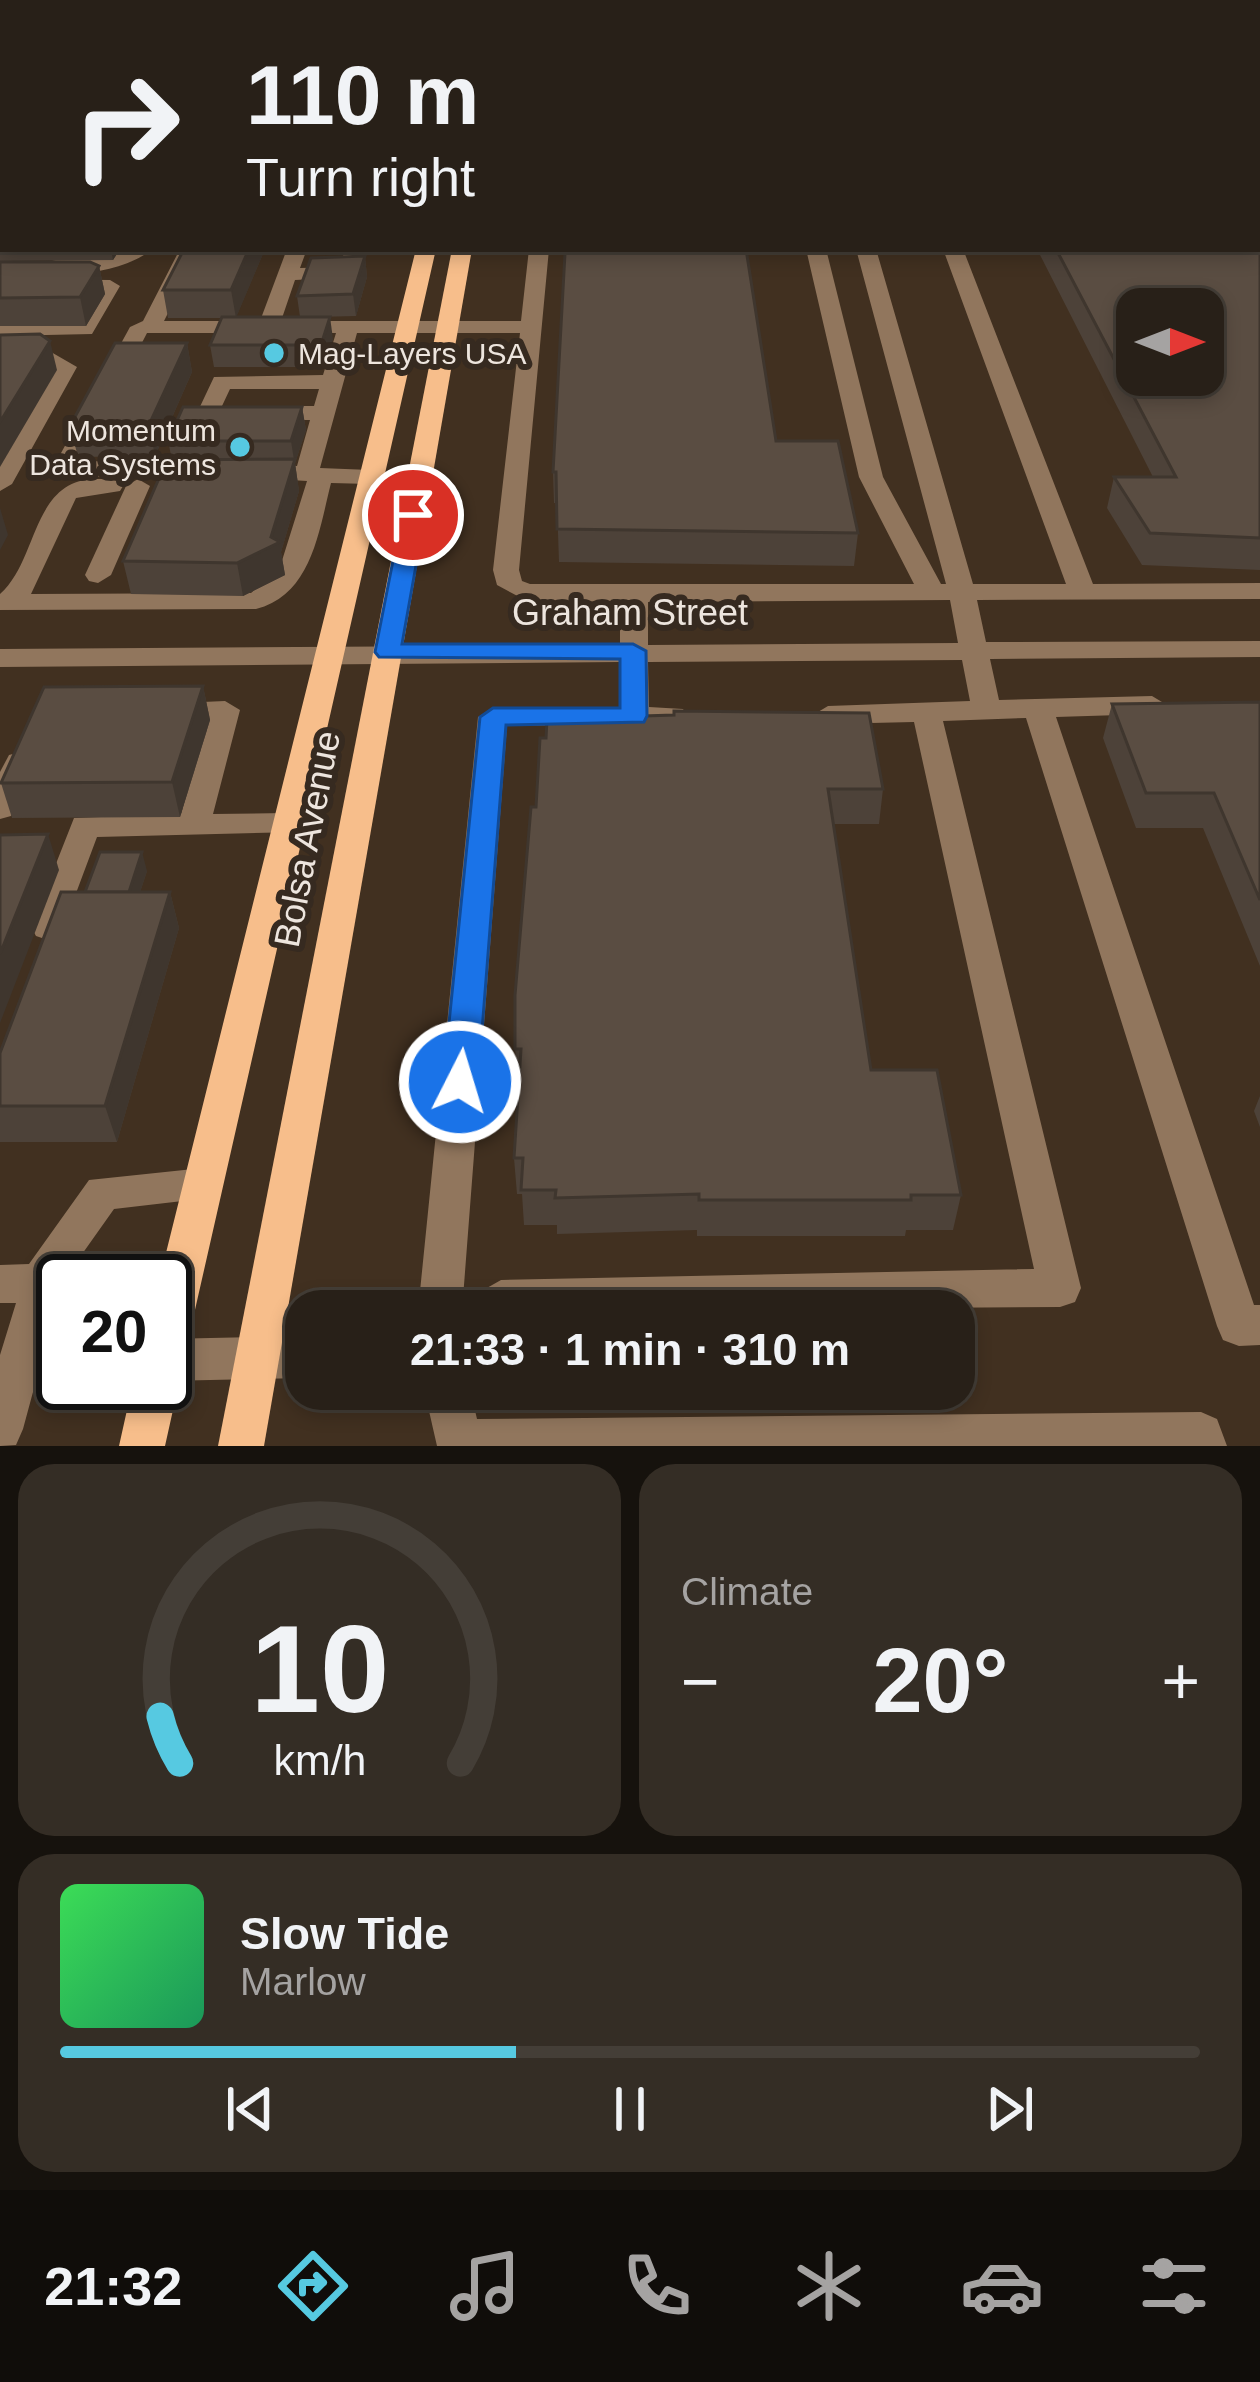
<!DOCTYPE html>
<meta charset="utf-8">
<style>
body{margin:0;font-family:Arial,sans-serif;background:#342d25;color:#f1f3f6;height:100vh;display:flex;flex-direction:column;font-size:45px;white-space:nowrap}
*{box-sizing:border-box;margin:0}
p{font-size:39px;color:#a5a3a2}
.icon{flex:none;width:66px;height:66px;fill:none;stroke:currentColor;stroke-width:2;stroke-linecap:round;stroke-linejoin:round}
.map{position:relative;height:1446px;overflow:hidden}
.side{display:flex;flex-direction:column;gap:18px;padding:18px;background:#16120d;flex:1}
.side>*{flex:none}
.guide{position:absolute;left:0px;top:0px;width:1260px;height:252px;box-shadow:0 6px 18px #0003,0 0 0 3px #443e37;background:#282018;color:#f1f3f6;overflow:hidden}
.needle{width:78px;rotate:90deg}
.fabs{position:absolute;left:1116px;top:288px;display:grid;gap:24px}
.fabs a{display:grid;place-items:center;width:108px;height:108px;border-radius:24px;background:#282018;box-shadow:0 6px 18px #0003,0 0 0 3px #443e37;font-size:60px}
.speed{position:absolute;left:36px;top:1254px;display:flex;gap:24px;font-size:60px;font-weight:700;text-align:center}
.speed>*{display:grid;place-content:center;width:156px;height:156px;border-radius:50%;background:#282018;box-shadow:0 6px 18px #0003,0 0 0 3px #443e37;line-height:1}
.speed .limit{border:6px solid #111;border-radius:18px;background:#fff;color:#111}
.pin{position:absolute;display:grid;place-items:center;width:102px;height:102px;color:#fff;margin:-51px;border:6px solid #fff;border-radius:50%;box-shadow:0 3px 12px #0007}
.me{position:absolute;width:132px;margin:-66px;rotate:5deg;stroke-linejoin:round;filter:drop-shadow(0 0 9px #0008)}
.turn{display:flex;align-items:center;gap:42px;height:252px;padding:0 48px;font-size:54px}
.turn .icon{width:156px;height:156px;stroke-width:2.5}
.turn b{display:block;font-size:84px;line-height:102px}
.big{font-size:90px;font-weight:700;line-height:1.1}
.side .tile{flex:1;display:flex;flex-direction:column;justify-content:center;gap:18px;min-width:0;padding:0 42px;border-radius:36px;background:#342d25}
.side .dial{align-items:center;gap:0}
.dial svg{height:312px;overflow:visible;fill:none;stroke:#443e37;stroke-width:7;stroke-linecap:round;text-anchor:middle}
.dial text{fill:#f1f3f6;stroke:none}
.song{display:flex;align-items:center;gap:36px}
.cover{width:144px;height:144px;border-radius:18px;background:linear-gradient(135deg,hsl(130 70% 55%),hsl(150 70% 35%))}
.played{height:12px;border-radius:6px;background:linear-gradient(90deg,#56c9e1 40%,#443e37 40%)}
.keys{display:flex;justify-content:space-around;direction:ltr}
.heat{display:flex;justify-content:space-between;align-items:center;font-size:66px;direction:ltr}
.side .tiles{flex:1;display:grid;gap:18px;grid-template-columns:1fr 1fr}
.tile:last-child{grid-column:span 2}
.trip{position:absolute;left:285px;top:1290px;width:690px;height:120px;border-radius:36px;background:#282018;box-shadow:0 6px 18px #0003,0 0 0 3px #443e37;font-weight:700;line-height:120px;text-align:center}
.dock{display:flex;height:192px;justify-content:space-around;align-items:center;background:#100d0a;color:#a5a3a2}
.dock .icon{width:84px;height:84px}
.dock .on{color:#56c9e1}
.dock b{font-size:54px;color:#f1f3f6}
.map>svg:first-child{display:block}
</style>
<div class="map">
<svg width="1260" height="1446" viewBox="0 0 1260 1446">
<rect width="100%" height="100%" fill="#362a20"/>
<path fill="#413020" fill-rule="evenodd" d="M0,0H1260V1446H0ZM3,3H1257V249H3ZM1137,309H1203V375H1137ZM63,1281H165V1383H63ZM306,1311H954V1389H306Z"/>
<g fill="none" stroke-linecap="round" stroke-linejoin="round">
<g fill="#91765d" fill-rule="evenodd">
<polygon points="138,0 152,0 136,3"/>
<polygon points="173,0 187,0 171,3"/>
<polygon points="316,0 375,0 378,3 313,3"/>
<polygon points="429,0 443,0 428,3"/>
<rect x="572" y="0" width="14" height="3"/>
<rect x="618" y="0" width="14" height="3"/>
<polygon points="664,0 678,0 679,3 665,3"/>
<polygon points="710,0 724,0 725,3 711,3"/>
<polygon points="754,0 768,0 769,3 755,3"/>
<polygon points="801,0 815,0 816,3 802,3"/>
<polygon points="847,0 861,0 862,3 848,3"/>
<polygon points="887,0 901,0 902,3 888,3"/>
<polygon points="927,0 941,0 943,3 929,3"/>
<polygon points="991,0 1006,0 1008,3 993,3"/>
<polygon points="1026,0 1040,0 1042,3 1028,3"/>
<polygon points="1067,0 1081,0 1083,3 1069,3"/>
<rect x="1257" y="158" width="3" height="10"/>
<polygon points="0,174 3,174 0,188"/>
<path d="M129,249H152C130,269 69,282 44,265C68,250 103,265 129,249Z"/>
<path d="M180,249H200L164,321H260L287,249H307L300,268L340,267L345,249H365L355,277L295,280L281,321H521L529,249H549L519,570L522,581L530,584H914L859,477L806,249H826L883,477L941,584H946L856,249H876L973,584H1066L943,249H963L1093,584L1260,583V599L977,600L986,642L1260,641V657L990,659L999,700L1152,696L1167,705L1152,714L1056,717L1254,1305H1260V1345L1239,1346L1223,1340L1217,1326L1026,718L943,721L1081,1288L1075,1302L1060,1307L464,1311L471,1297L501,1280L1034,1269L914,722L828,724L813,715L828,706L970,701L962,660L648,662L649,707L683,709L687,716L683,723L507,726L462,1311H418L478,717L493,708L619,707L620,662L0,667V649L620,645V602L525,600L497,585L493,570L520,333H357L320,468L370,470L382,477L370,484L331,483C319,530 312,595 256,609L0,610V594C39,560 31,479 97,479C109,479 115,478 123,486L120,491L76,498L31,594L251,593L280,567L307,481L258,478L246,471L258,464L297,466L310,420H208L197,413L214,377L323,375L336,333H147L81,461L204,464L216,471L213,476L81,477L55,464L130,327L143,321ZM230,389H319L314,406H222ZM950,600L958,643L648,645V602Z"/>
<polygon points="0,279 110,280 120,286 92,334 0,336 0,324 78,324 97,292 0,291"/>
<polygon points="51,352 77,367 12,484 0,491 0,463 54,369 47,365 0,365 0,353"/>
<polygon points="138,479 150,486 111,575 98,583 89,581 85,575 126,486"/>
<polygon points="225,701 240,710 213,814 286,813 297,816 302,824 297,832 97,837 60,936 48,940 36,936 31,927 74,818 181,814 207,720 157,718 153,711 157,704"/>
<polygon points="20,752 35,762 11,816 0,819 0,772 9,755"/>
<polygon points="203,1168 217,1173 223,1185 217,1197 114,1209 63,1281 23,1429 16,1445 0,1446 0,1355 16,1303 0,1303 0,1265 29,1264 89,1180"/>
<polygon points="306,1336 306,1378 165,1381 165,1339"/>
<polygon points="424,1389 470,1389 477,1419 1201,1412 1217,1419 1227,1446 437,1446"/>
</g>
<g fill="#f7be8b" fill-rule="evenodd">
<polygon points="473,0 487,0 472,3"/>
<polygon points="502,0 516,0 501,3"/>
<polygon points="416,249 436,249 187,1345 181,1360 166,1365 172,1368 179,1383 165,1446 119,1446 133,1383 165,1383 165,1281 159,1281"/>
<polygon points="452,249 472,249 264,1446 218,1446"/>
</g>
</g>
<g fill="#4d4239">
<polygon points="4,0 91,0 91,3 3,3 3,50 0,50 0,4"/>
<polygon points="1090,0 1256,0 1260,4 1260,151 1257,151 1257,3 1093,3"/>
<rect x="0" y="58" width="3" height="39"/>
<polygon points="1260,165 1260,570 1142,565 1107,508 1114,477 1153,477 1037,249 1257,249"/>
<polygon points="3,189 3,249 120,249 113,260 0,261 0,190"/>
<polygon points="184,249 265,249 236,317 300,317 297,296 365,256 367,277 356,316 315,317 333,339 324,367 214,367 210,345 222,318 168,318 163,290"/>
<polygon points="572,253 776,441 858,533 854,566 559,562 557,503 554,503 553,472"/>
<polygon points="0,262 99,266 105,294 86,326 0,326"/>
<polygon points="187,343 192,372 155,456 78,457 70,426"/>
<polygon points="302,407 306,430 295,463 299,491 281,552 285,575 243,596 131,594 123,561 172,460 168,441"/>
<polygon points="203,686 210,720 180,817 12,818 1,783"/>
<polygon points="1260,702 1260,966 1203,828 1136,828 1103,738 1112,704"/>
<polygon points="540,738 883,789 879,824 834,824 871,1070 961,1195 953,1230 906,1230 905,1236 697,1236 697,1230 557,1234 557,1225 524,1225 522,1194 517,1194 514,1158 519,1085 515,1049 536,807"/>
<polygon points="147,871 140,892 170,892 179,928 117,1142 0,1142 0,1053 85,892"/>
<polygon points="1260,1096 1260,1127 1254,1111"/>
</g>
<g fill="#3f362e">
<polygon points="3,118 3,142 0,145 0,121"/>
<polygon points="111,249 120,249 113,260"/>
<polygon points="249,249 265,249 236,318 231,290"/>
<polygon points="365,256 367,277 356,316 353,294"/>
<polygon points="99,266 105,294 86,326 80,297"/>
<polygon points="330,317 333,339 324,367 321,345"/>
<polygon points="50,341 57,370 0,467 0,422"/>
<polygon points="187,343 192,372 155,456 149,425"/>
<polygon points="302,407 306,430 295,463 299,491 281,552 285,575 243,596 237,563 271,537 294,460 291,441"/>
<polygon points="0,508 8,535 0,550"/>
<polygon points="203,686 210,720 180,817 172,782"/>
<polygon points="48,834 59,870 0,1023 0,954"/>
<polygon points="142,852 147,871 131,920 126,902"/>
<polygon points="170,892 179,928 117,1142 105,1106"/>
</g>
<g fill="#5a4d42" stroke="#3f362e" stroke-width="3" fill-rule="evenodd">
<polygon points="4,0 81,0 79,3 0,4"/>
<polygon points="185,0 223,0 221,3 183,3"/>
<polygon points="239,0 355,0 354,3 237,3"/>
<polygon points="373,0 409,0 408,3 371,3"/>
<polygon points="1140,0 1256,0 1260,4 1260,47 1257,47 1257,3 1143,3"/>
<rect x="0" y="12" width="3" height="22"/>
<rect x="0" y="58" width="3" height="21"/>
<rect x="1257" y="59" width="3" height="68"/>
<polygon points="0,97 3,97 3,118 0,121"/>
<path d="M1257,165H1260V538L1150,533L1114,477H1176L1056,249H1257ZM1137,309H1203V375H1137Z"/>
<polygon points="3,189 3,234 0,234 0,190"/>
<polygon points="184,249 249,249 231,290 163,290"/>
<polygon points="573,249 746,249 776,441 838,441 858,533 557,529 556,472 553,472 565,253 572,253"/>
<polygon points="365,256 353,294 297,296 311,258"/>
<polygon points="0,262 90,262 99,266 80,297 0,298"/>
<polygon points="222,317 330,317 321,345 210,345"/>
<polygon points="40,334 50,341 0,422 0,335"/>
<polygon points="115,343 187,343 149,425 70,426"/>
<polygon points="183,407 302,407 291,441 168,441"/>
<polygon points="295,459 271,537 280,542 237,563 123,561 167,460"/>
<polygon points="203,686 172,782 1,783 44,687"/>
<polygon points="1260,702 1260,900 1214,793 1146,793 1112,704"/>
<polygon points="674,711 869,713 883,789 828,789 871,1070 937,1070 961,1195 911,1195 911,1200 699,1200 699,1194 555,1198 556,1190 521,1190 523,1158 514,1158 521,1049 515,1049 515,995 531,807 536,807 540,738 546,738 547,719 674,715"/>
<polygon points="48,834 0,954 0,835"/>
<polygon points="100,852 142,852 129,892 85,892"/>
<polygon points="61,892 170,892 105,1106 0,1106 0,1053"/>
</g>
<polygon fill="#1a73e8" stroke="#114b97" stroke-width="3" points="413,508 425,515 402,644 633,644 646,651 647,716 644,722 506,725 478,1082 473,1092 460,1096 448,1092 443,1082 480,717 493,708 620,708 620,659 379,657 375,652 402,515"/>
<g fill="#56c9e1" stroke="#362a20" stroke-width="4.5">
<circle cx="274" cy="353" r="12"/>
<circle cx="240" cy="447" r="12"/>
</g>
<g text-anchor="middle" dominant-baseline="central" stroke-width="12" stroke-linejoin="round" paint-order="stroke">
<g font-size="30" fill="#ede5de" stroke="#362a20" text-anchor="start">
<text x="298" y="353">Mag-Layers USA</text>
<text x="216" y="430" text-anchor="end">Momentum<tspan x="216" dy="34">Data Systems</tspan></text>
</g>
<g font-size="36" fill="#ede5de" stroke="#362a20">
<text x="630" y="612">Graham Street</text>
<text transform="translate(307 839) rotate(-79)">Bolsa Avenue</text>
</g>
</g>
</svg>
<div class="fabs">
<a><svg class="needle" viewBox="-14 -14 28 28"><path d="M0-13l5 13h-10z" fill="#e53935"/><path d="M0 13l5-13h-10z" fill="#a5a3a2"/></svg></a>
</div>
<div class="speed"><div class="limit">20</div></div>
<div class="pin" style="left:413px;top:515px;background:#d93025"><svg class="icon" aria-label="arrive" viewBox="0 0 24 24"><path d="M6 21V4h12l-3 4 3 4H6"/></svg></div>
<svg class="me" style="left:460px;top:1082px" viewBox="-20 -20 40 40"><circle r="17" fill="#1a73e8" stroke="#fff" stroke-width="3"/><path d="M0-11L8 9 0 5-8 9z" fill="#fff"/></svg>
<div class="trip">21:33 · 1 min · 310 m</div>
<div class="guide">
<div class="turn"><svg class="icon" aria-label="right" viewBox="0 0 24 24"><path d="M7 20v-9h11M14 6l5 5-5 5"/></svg><div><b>110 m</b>Turn right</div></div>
</div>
</div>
<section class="side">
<div class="tiles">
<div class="tile dial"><svg viewBox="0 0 100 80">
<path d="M14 69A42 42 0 1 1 86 69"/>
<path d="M14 69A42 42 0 0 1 9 57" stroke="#56c9e1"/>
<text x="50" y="56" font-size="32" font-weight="700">10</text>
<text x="50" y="72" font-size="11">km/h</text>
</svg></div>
<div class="tile"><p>Climate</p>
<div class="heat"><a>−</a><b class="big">20°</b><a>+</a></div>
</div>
<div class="tile">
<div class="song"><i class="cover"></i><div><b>Slow Tide</b><p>Marlow</p></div></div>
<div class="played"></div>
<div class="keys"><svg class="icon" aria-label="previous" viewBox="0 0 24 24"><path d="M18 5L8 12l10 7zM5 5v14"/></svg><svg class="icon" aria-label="pause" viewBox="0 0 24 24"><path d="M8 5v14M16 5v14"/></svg><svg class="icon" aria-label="next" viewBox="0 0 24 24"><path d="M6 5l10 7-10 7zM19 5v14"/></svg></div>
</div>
</div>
</section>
<nav class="dock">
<b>21:32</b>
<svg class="icon on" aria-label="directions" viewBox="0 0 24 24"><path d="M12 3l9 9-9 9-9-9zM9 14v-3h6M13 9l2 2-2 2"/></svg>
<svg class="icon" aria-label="music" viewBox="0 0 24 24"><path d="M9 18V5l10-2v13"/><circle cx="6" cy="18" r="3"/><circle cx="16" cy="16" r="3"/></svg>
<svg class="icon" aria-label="phone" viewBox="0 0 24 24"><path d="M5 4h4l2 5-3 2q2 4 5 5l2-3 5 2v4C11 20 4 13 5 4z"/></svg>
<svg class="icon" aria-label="climate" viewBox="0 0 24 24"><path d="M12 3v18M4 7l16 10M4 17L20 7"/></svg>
<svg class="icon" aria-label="car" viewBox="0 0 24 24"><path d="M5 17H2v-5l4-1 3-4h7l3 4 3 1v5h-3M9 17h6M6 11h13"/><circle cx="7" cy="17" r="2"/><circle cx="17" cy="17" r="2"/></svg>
<svg class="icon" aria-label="filters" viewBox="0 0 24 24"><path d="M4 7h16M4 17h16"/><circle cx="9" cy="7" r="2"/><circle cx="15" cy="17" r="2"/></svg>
</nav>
